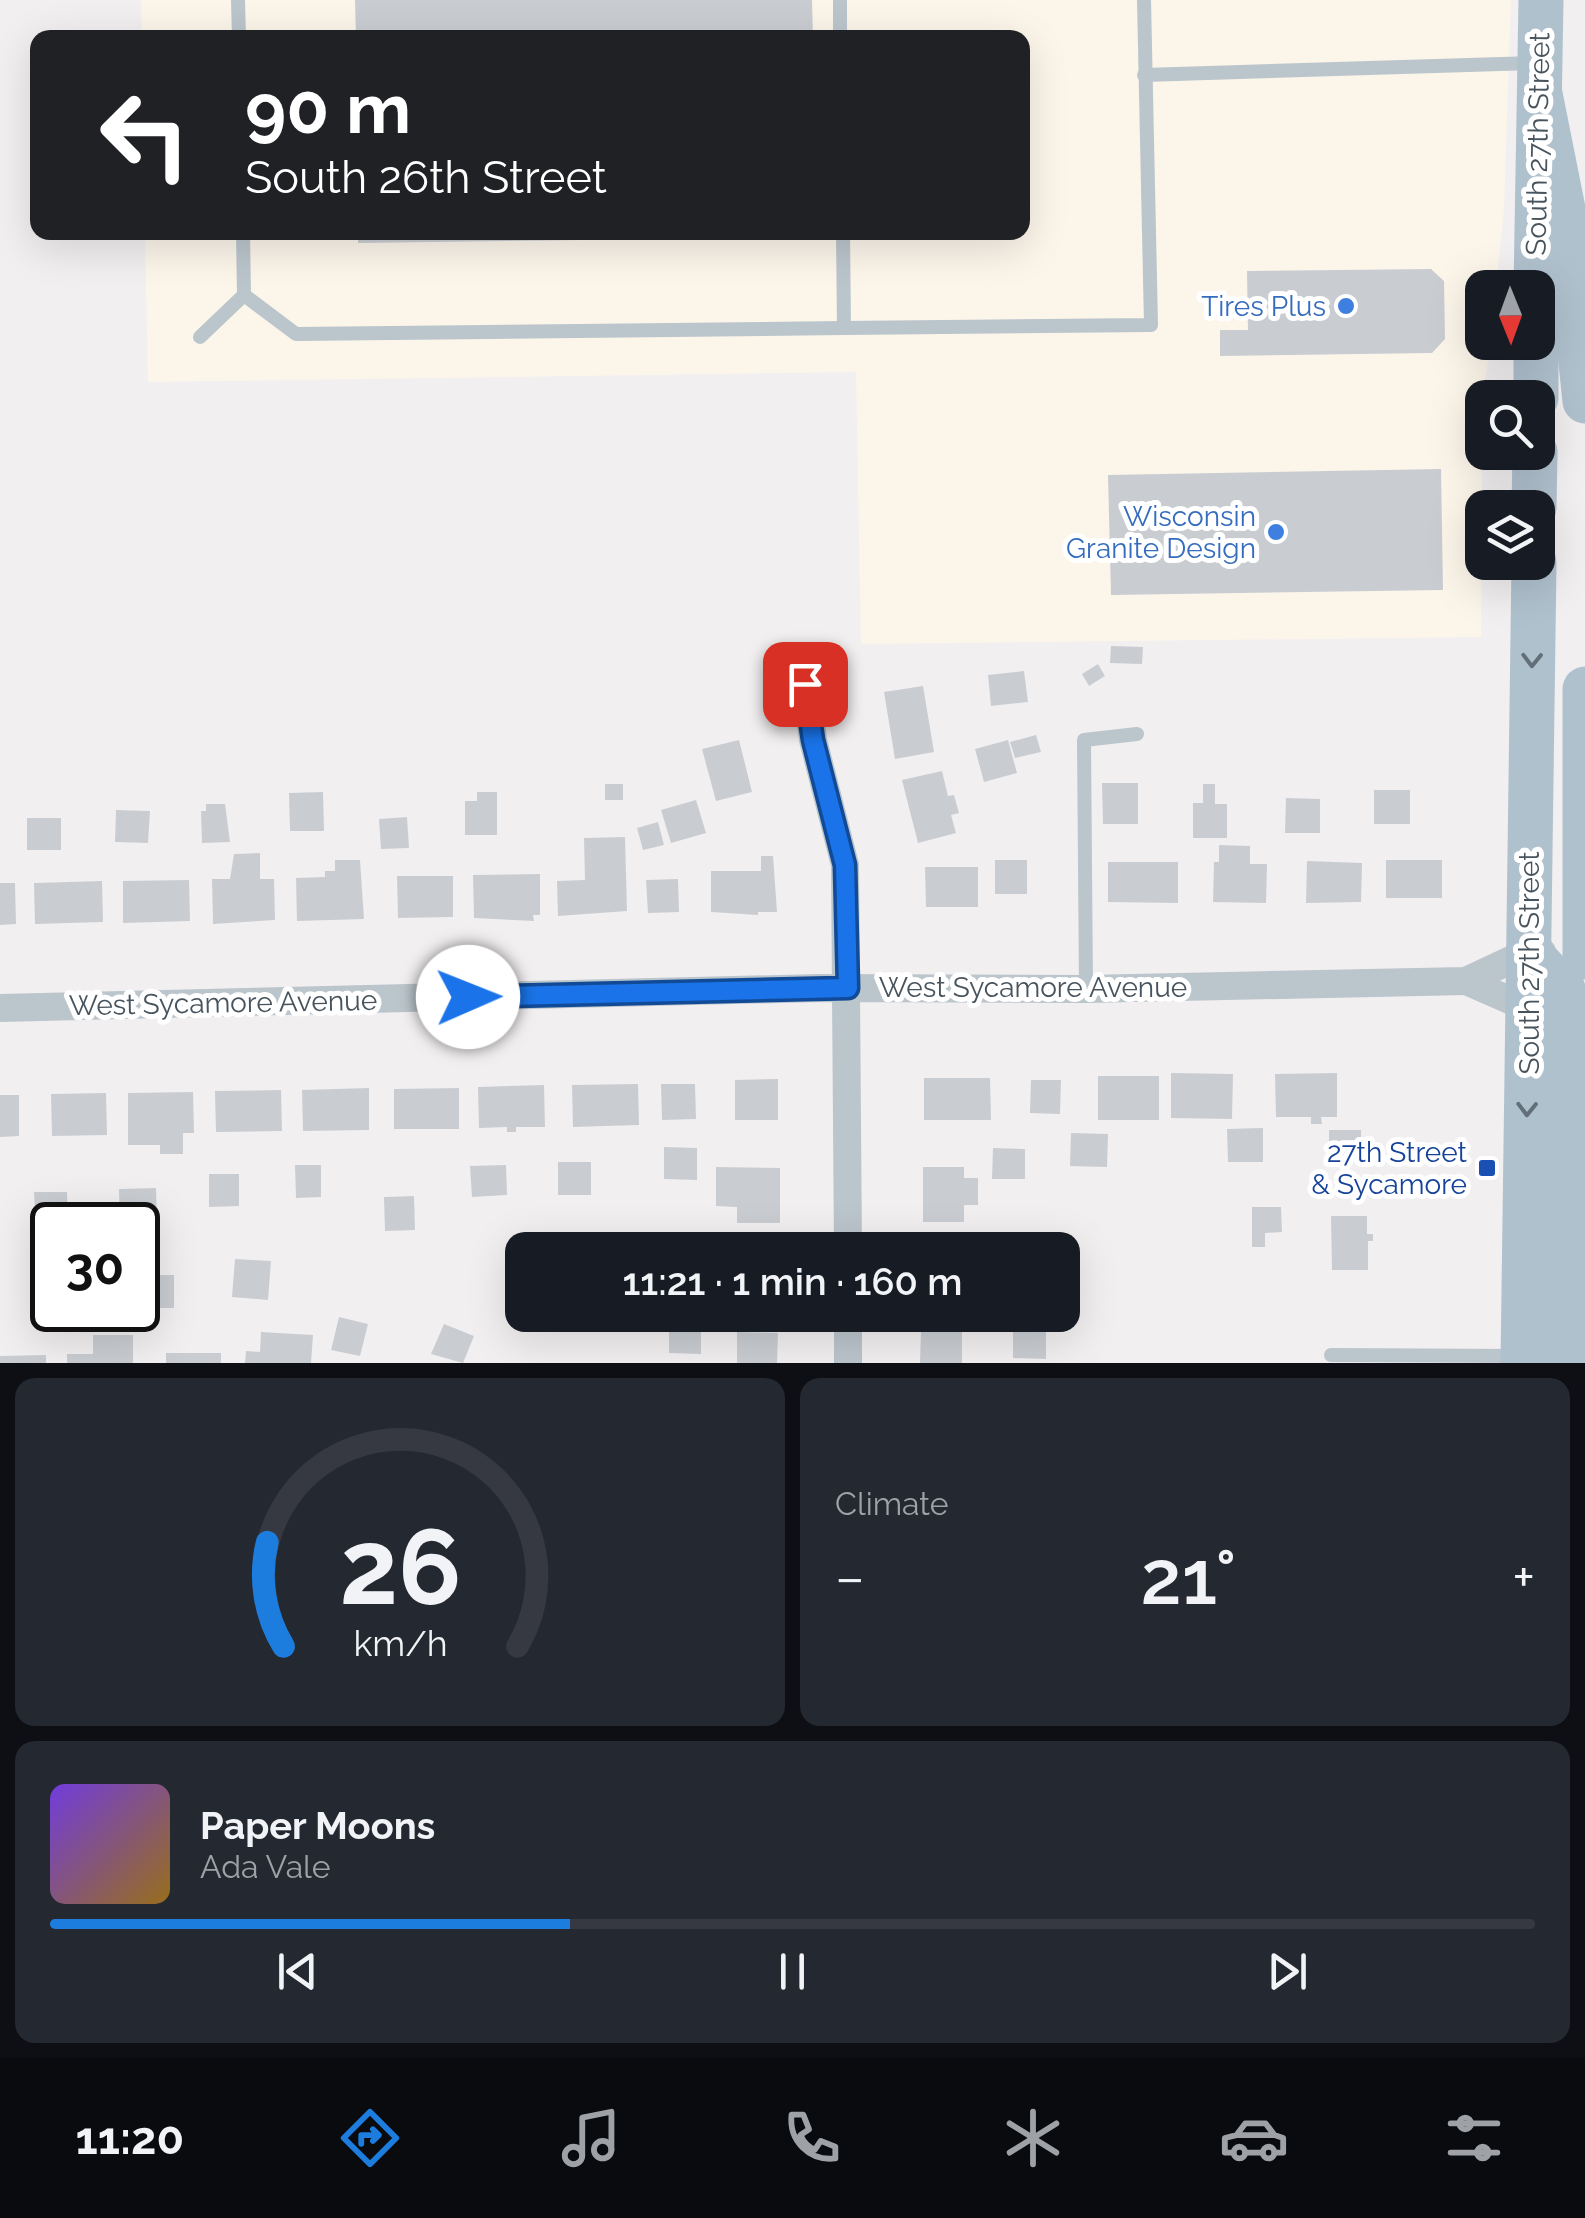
<!DOCTYPE html>
<meta charset="utf-8">
<style>
body{margin:0;font-family:Raleway,sans-serif;background:#242831;color:#f1f3f6;height:100vh;display:flex;flex-direction:column;font-size:38px;white-space:nowrap}
*{box-sizing:border-box;margin:0}
p{font-size:32px;color:#9ea1a6}
.icon{flex:none;width:55px;height:55px;fill:none;stroke:currentColor;stroke-width:2;stroke-linecap:round;stroke-linejoin:round}
.map{position:relative;height:1363px;overflow:hidden}
.side{display:flex;flex-direction:column;gap:15px;padding:15px;background:#0d0f14;flex:1}
.side>*{flex:none}
.hud{position:absolute;left:30px;top:30px;width:1000px;height:210px;border-radius:20px;box-shadow:0 10px 40px #0002;background:#202124;color:#fff;overflow:hidden}
.needle{width:65px;rotate:179deg}
.tools{position:absolute;left:1465px;top:270px;display:grid;gap:20px}
.tools a{display:grid;place-items:center;width:90px;height:90px;border-radius:20px;background:#171b24;box-shadow:0 10px 40px #0002;font-size:50px}
.speed{position:absolute;left:30px;top:1202px;display:flex;gap:20px;font-size:50px;font-weight:700;text-align:center}
.speed>*{display:grid;place-content:center;width:130px;height:130px;border-radius:50%;background:#171b24;box-shadow:0 10px 40px #0002;line-height:1}
.speed .limit{border:5px solid #111;border-radius:15px;background:#fff;color:#111}
.pin{position:absolute;display:grid;place-items:center;width:85px;height:85px;color:#fff;margin:-42px;border-radius:20px;box-shadow:0 5px 15px #0006}
.me{position:absolute;width:110px;margin:-55px;rotate:89deg;stroke-linejoin:round;filter:drop-shadow(0 0 8px #0008)}
.turn{display:flex;align-items:center;gap:35px;height:210px;padding:0 50px;font-size:45px}
.turn .icon{width:130px;height:130px;stroke-width:2.5}
.turn b{display:block;font-size:70px;line-height:85px}
.big{font-size:75px;font-weight:600;line-height:1.1}
.side .card{flex:1;display:flex;flex-direction:column;justify-content:center;gap:15px;min-width:0;padding:0 35px;border-radius:20px;background:#242831}
.side .dial{align-items:center;gap:0}
.dial svg{height:260px;overflow:visible;fill:none;stroke:#363941;stroke-width:7;stroke-linecap:round;text-anchor:middle}
.dial text{fill:#f1f3f6;stroke:none}
.song{display:flex;align-items:center;gap:30px}
.cover{width:120px;height:120px;border-radius:15px;background:linear-gradient(135deg,hsl(260 70% 55%),hsl(40 70% 35%))}
.played{height:10px;border-radius:5px;background:linear-gradient(90deg,#1c7ddf 35%,#363941 35%)}
.keys{display:flex;justify-content:space-around;direction:ltr}
.heat{display:flex;justify-content:space-between;align-items:center;font-size:55px;direction:ltr}
.side .tiles{flex:1;display:grid;gap:15px;grid-template-columns:1fr 1fr}
.card:last-child{grid-column:span 2}
.trip{position:absolute;left:505px;top:1232px;width:575px;height:100px;border-radius:20px;background:#171b24;box-shadow:0 10px 40px #0002;font-weight:600;line-height:100px;text-align:center}
.menu{display:flex;height:160px;justify-content:space-around;align-items:center;background:#090b0e;color:#9ea1a6}
.menu .icon{width:70px;height:70px}
.menu .selected{color:#1c7ddf}
.menu b{font-size:45px;color:#f1f3f6}
.map>svg:first-child{display:block}
</style>
<div class="map">
<svg width="1585" height="1363" viewBox="0 0 1585 1363">
<rect width="100%" height="100%" fill="#f2eff0"/>
<polygon fill="#fcf5ea" points="141,0 1511,0 1504,208 1496,287 1482,288 1482,342 1491,343 1482,398 1481,637 861,644 856,372 148,382 145,233 1022,232 1022,38 142,38"/>
<g fill="#c9cdd2">
<polygon points="355,0 812,0 813,38 356,38"/>
<polygon points="358,232 803,232 803,237 358,243"/>
<polygon points="1431,269 1444,281 1445,339 1432,353 1220,356 1220,330 1248,330 1247,271"/>
<polygon points="1441,469 1443,590 1111,595 1108,475"/>
<polygon points="1111,646 1143,647 1142,664 1110,663"/>
<polygon points="1098,664 1105,676 1089,686 1082,674"/>
<polygon points="1024,671 1028,702 991,706 988,675"/>
<polygon points="923,686 934,752 895,759 884,692"/>
<polygon points="1036,735 1041,752 1015,758 1010,742"/>
<polygon points="739,740 752,792 716,801 702,749"/>
<polygon points="1008,740 1017,773 984,782 975,749"/>
<polygon points="942,771 948,796 954,795 959,813 951,815 956,833 918,843 902,780"/>
<polygon points="1102,783 1138,783 1138,824 1103,824"/>
<rect x="605" y="784" width="18" height="16"/>
<polygon points="1203,784 1215,784 1215,804 1227,804 1227,838 1193,838 1193,803 1203,803"/>
<rect x="1374" y="790" width="36" height="34"/>
<polygon points="323,792 324,831 290,831 289,793"/>
<polygon points="477,792 497,792 497,835 465,835 465,801 477,801"/>
<polygon points="1286,798 1320,799 1320,833 1285,833"/>
<polygon points="696,800 706,833 671,843 661,810"/>
<polygon points="206,804 225,804 230,842 202,843 201,811 206,811"/>
<polygon points="116,810 150,811 148,843 115,842"/>
<polygon points="407,817 409,848 381,849 379,819"/>
<rect x="27" y="818" width="34" height="32"/>
<polygon points="658,822 664,845 643,850 637,828"/>
<polygon points="625,837 627,911 558,916 557,881 585,880 584,838"/>
<polygon points="1219,845 1250,846 1250,864 1267,864 1266,903 1213,902 1214,862 1219,862"/>
<polygon points="260,853 260,879 274,879 275,920 213,924 212,879 230,879 234,854"/>
<polygon points="761,856 773,856 777,912 758,912 758,915 711,912 711,871 761,871"/>
<polygon points="335,860 360,860 364,919 297,921 296,878 325,877 325,871 335,871"/>
<rect x="995" y="860" width="32" height="34"/>
<rect x="1386" y="860" width="56" height="38"/>
<polygon points="1307,861 1362,863 1361,902 1306,903"/>
<polygon points="1108,862 1178,862 1178,903 1108,902"/>
<polygon points="925,867 978,867 978,907 926,907"/>
<polygon points="540,874 540,915 533,915 534,921 474,918 473,875"/>
<polygon points="397,876 453,876 453,917 398,918"/>
<polygon points="678,879 679,912 648,913 646,880"/>
<polygon points="189,880 190,921 123,923 123,881"/>
<polygon points="102,881 103,922 35,924 34,883"/>
<polygon points="0,883 15,883 16,924 0,925"/>
<polygon points="1171,1073 1233,1074 1232,1119 1171,1118"/>
<polygon points="1337,1073 1337,1117 1321,1117 1322,1124 1311,1124 1311,1117 1276,1117 1275,1074"/>
<rect x="1098" y="1076" width="61" height="44"/>
<polygon points="924,1078 990,1078 991,1120 924,1120"/>
<polygon points="778,1079 778,1120 735,1120 735,1080"/>
<polygon points="1031,1080 1061,1080 1060,1114 1030,1113"/>
<polygon points="638,1084 639,1125 573,1127 572,1085"/>
<polygon points="661,1084 695,1084 696,1119 662,1120"/>
<polygon points="544,1085 545,1127 516,1127 516,1132 507,1132 507,1127 479,1128 478,1087"/>
<polygon points="369,1088 369,1130 303,1131 302,1090"/>
<polygon points="459,1088 459,1129 394,1129 394,1089"/>
<polygon points="281,1090 282,1131 216,1132 215,1091"/>
<polygon points="193,1092 194,1133 183,1133 183,1154 160,1154 160,1145 128,1145 128,1093"/>
<polygon points="106,1093 107,1135 52,1136 51,1094"/>
<polygon points="0,1095 19,1095 19,1136 0,1137"/>
<polygon points="1263,1128 1263,1162 1228,1162 1227,1129"/>
<rect x="1329" y="1130" width="32" height="30"/>
<polygon points="1071,1133 1108,1134 1107,1167 1070,1166"/>
<polygon points="664,1147 697,1148 697,1180 664,1179"/>
<polygon points="993,1148 1025,1149 1025,1179 992,1179"/>
<rect x="558" y="1162" width="33" height="33"/>
<polygon points="295,1165 321,1165 321,1197 296,1198"/>
<polygon points="506,1165 507,1195 472,1197 470,1166"/>
<polygon points="716,1167 780,1168 780,1223 737,1223 737,1207 716,1206"/>
<polygon points="923,1167 964,1167 964,1178 978,1178 978,1205 964,1205 964,1222 923,1222"/>
<polygon points="209,1174 239,1174 239,1206 209,1207"/>
<polygon points="156,1188 157,1226 120,1225 119,1189"/>
<polygon points="34,1192 67,1192 68,1225 52,1225 52,1240 37,1240"/>
<polygon points="414,1196 415,1230 385,1231 384,1197"/>
<polygon points="1252,1207 1281,1207 1282,1232 1265,1233 1265,1247 1252,1247"/>
<polygon points="1331,1216 1367,1216 1367,1234 1373,1234 1373,1241 1368,1241 1368,1270 1332,1270"/>
<rect x="666" y="1235" width="35" height="15"/>
<rect x="990" y="1237" width="31" height="13"/>
<polygon points="235,1259 271,1261 268,1300 232,1297"/>
<polygon points="144,1275 174,1275 174,1308 145,1308"/>
<polygon points="339,1317 368,1324 360,1356 331,1350"/>
<polygon points="669,1322 701,1322 701,1354 669,1353"/>
<polygon points="1013,1323 1046,1323 1046,1359 1013,1358"/>
<polygon points="444,1324 474,1336 463,1363 431,1354"/>
<polygon points="921,1331 962,1331 962,1363 920,1363"/>
<polygon points="261,1332 313,1335 311,1363 245,1363 246,1351 260,1352"/>
<polygon points="737,1332 778,1333 777,1363 737,1363"/>
<polygon points="93,1335 133,1335 133,1363 67,1363 67,1354 93,1354"/>
<rect x="166" y="1353" width="55" height="10"/>
<polygon points="46,1355 46,1363 0,1363 0,1356"/>
</g>
<g fill="none" stroke-linecap="round" stroke-linejoin="round">
<g stroke="#bbc5cc" stroke-width="14">
<polyline points="238,0 239,38"/>
<polyline points="840,0 840,38"/>
<polyline points="1144,75 1533,63"/>
<polyline points="843,232 844,328 1151,325 1144,0"/>
<polyline points="244,295 296,334 844,328"/>
<polyline points="200,337 244,295 243,232"/>
<polyline points="1086,989 1084,740 1137,734"/>
<polyline points="1331,1355 1518,1356"/>
</g>
<g stroke="#bbc5cc" stroke-width="28">
<polyline points="803,661 813,740 845,865 848,1250"/>
<polyline points="1466,981 1537,1012"/>
<polyline points="0,1008 819,988 1086,989 1466,981 1528,952 1542,952"/>
<polyline points="848,1363 848,1315"/>
</g>
<g stroke="#b0c1ce" stroke-width="45">
<polyline points="1540,94 1567,229 1585,401"/>
<polyline points="1536,288 1541,0"/>
<polyline points="1536,398 1536,342"/>
<polyline points="1534,508 1535,452"/>
<polyline points="1585,689 1585,957"/>
<polyline points="1528,952 1563,989 1568,1013 1567,1363"/>
<polyline points="1523,1363 1534,562"/>
</g>
</g>
<defs><path id="oneway-chevron" d="M-2-3.5L2.5 0L-2 3.5" fill="none" stroke-width="1.6" stroke-linecap="round" stroke-linejoin="round" transform="scale(2.5)"/></defs>
<g stroke="#626f79">
<use href="#oneway-chevron" transform="translate(1532 660) rotate(91)"/>
<use href="#oneway-chevron" transform="translate(1527 1109) rotate(91)"/>
</g>
<g fill="none" stroke-linecap="round" stroke-linejoin="round">
<defs>
<polyline id="route" points="468,997 848,988 845,865 813,740 805,684"/>
</defs>
<use href="#route" stroke="#114b97" stroke-width="25"/>
<use href="#route" stroke="#1a73e8" stroke-width="18"/>
</g>
<g fill="#3f7fe0" stroke="#fff" stroke-width="4">
<circle cx="1346" cy="306" r="10"/>
<circle cx="1276" cy="532" r="10"/>
</g>
<rect fill="#1a4fb4" stroke="#fff" stroke-width="4" x="1477" y="1158" width="20" height="20" rx="5"/>
<g text-anchor="middle" dominant-baseline="central" stroke-width="10" stroke-linejoin="round" paint-order="stroke">
<g font-size="28" fill="#48545d" stroke="#fff">
<text transform="translate(1538 144) rotate(-89)">South 27th Street</text>
<text transform="translate(1529 963) rotate(-90)">South 27th Street</text>
<text x="1033" y="987">West Sycamore Avenue</text>
<text transform="translate(223 1003) rotate(-1)">West Sycamore Avenue</text>
</g>
<g font-size="28" fill="#366cbe" stroke="#fff" text-anchor="end">
<text x="1326" y="306">Tires Plus</text>
<text x="1256" y="516">Wisconsin<tspan x="1256" dy="32">Granite Design</tspan></text>
</g>
<g font-size="28" fill="#164399" stroke="#fff" text-anchor="end">
<text x="1467" y="1152">27th Street<tspan x="1467" dy="32">&amp; Sycamore</tspan></text>
</g>
</g>
</svg>
<div class="tools">
<a><svg class="needle" viewBox="-14 -14 28 28"><path d="M0-13l5 13h-10z" fill="#e53935"/><path d="M0 13l5-13h-10z" fill="#9ea1a6"/></svg></a>
<a><svg class="icon" aria-label="search" viewBox="0 0 24 24"><circle cx="10" cy="10" r="6"/><path d="M15 15l6 6"/></svg></a>
<a><svg class="icon" aria-label="layers" viewBox="0 0 24 24"><path d="M12 4l9 5-9 5-9-5zM3 14l9 5 9-5"/></svg></a>
</div>
<div class="speed"><div class="limit">30</div></div>
<div class="pin" style="left:805px;top:684px;background:#d93025"><svg class="icon" aria-label="arrive" viewBox="0 0 24 24"><path d="M6 21V4h12l-3 4 3 4H6"/></svg></div>
<svg class="me" style="left:468px;top:997px" viewBox="-20 -20 40 40"><circle r="19" fill="#fff"/><path d="M0-13L10 11 0 6-10 11z" fill="#1a73e8"/></svg>
<div class="trip">11:21 · 1 min · 160 m</div>
<div class="hud">
<div class="turn"><svg class="icon" aria-label="left" viewBox="0 0 24 24"><path d="M17 20v-9H6M10 6l-5 5 5 5"/></svg><div><b>90 m</b>South 26th Street</div></div>
</div>
</div>
<section class="side">
<div class="tiles">
<div class="card dial"><svg viewBox="0 0 100 80">
<path d="M14 69A42 42 0 1 1 86 69"/>
<path d="M14 69A42 42 0 0 1 9 37" stroke="#1c7ddf"/>
<text x="50" y="56" font-size="32" font-weight="700">26</text>
<text x="50" y="72" font-size="11">km/h</text>
</svg></div>
<div class="card"><p>Climate</p>
<div class="heat"><a>−</a><b class="big">21°</b><a>+</a></div>
</div>
<div class="card">
<div class="song"><i class="cover"></i><div><b>Paper Moons</b><p>Ada Vale</p></div></div>
<div class="played"></div>
<div class="keys"><svg class="icon" aria-label="previous" viewBox="0 0 24 24"><path d="M18 5L8 12l10 7zM5 5v14"/></svg><svg class="icon" aria-label="pause" viewBox="0 0 24 24"><path d="M8 5v14M16 5v14"/></svg><svg class="icon" aria-label="next" viewBox="0 0 24 24"><path d="M6 5l10 7-10 7zM19 5v14"/></svg></div>
</div>
</div>
</section>
<nav class="menu">
<b>11:20</b>
<svg class="icon selected" aria-label="directions" viewBox="0 0 24 24"><path d="M12 3l9 9-9 9-9-9zM9 14v-3h6M13 9l2 2-2 2"/></svg>
<svg class="icon" aria-label="music" viewBox="0 0 24 24"><path d="M9 18V5l10-2v13"/><circle cx="6" cy="18" r="3"/><circle cx="16" cy="16" r="3"/></svg>
<svg class="icon" aria-label="phone" viewBox="0 0 24 24"><path d="M5 4h4l2 5-3 2q2 4 5 5l2-3 5 2v4C11 20 4 13 5 4z"/></svg>
<svg class="icon" aria-label="climate" viewBox="0 0 24 24"><path d="M12 3v18M4 7l16 10M4 17L20 7"/></svg>
<svg class="icon" aria-label="car" viewBox="0 0 24 24"><path d="M5 17H2v-5l4-1 3-4h7l3 4 3 1v5h-3M9 17h6M6 11h13"/><circle cx="7" cy="17" r="2"/><circle cx="17" cy="17" r="2"/></svg>
<svg class="icon" aria-label="filters" viewBox="0 0 24 24"><path d="M4 7h16M4 17h16"/><circle cx="9" cy="7" r="2"/><circle cx="15" cy="17" r="2"/></svg>
</nav>
